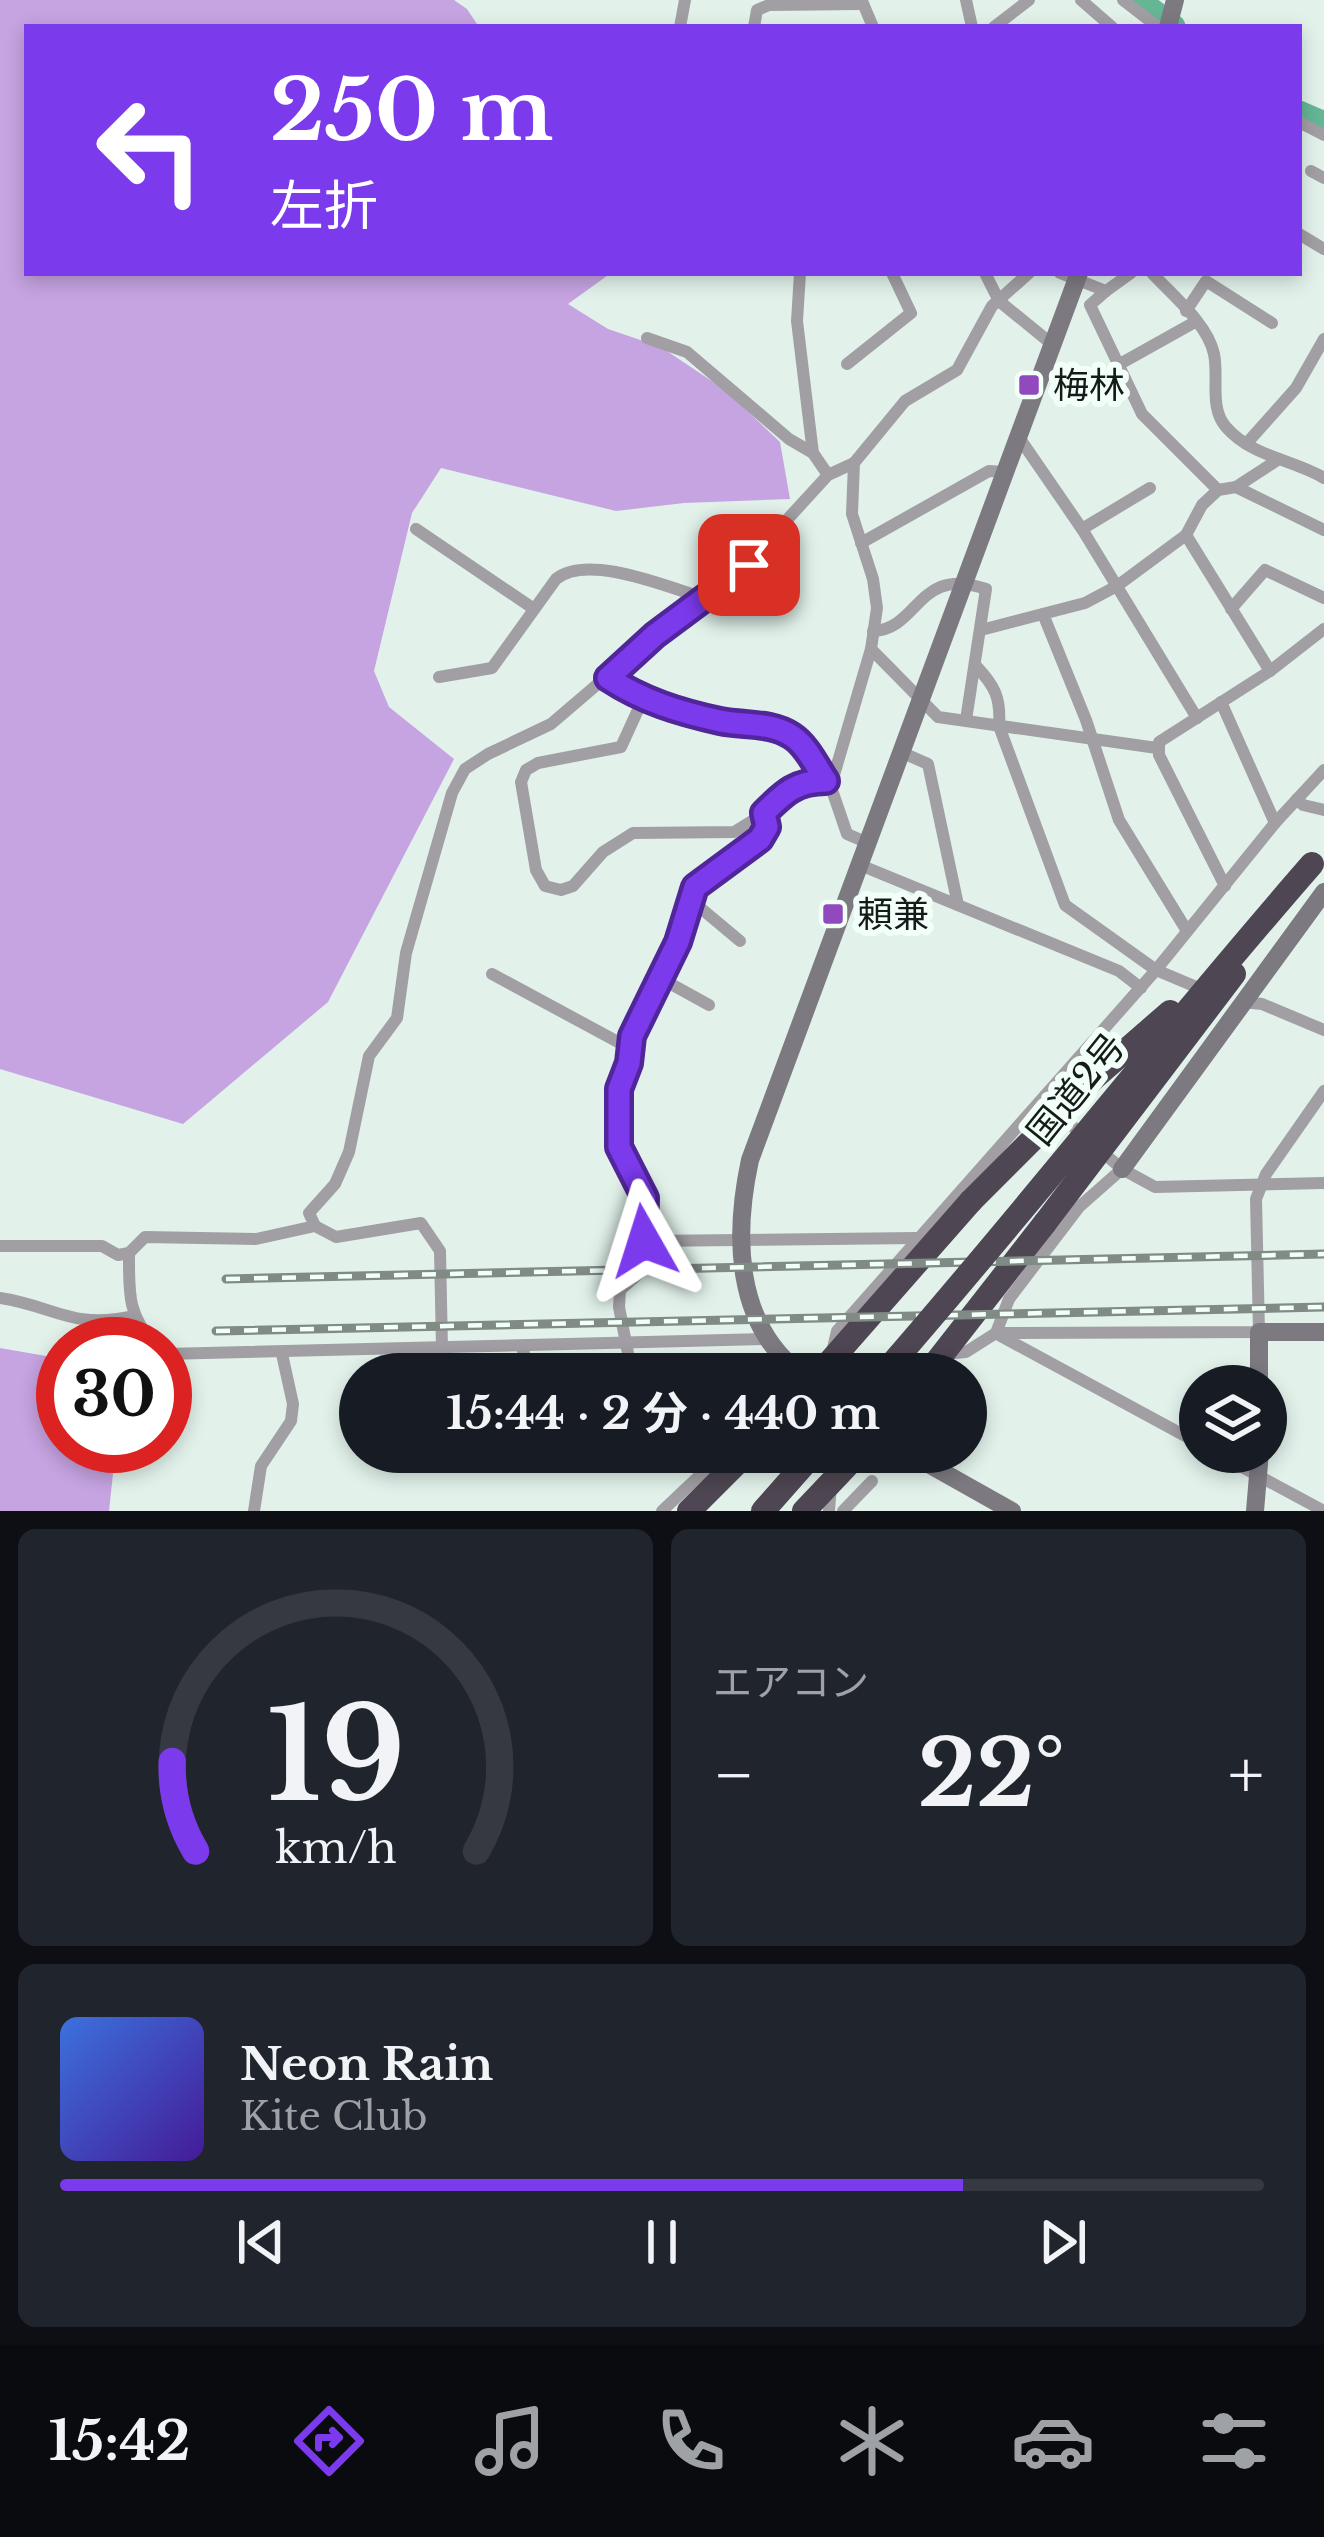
<!DOCTYPE html>
<html lang="ja">
<meta charset="utf-8">
<style>
body{margin:0;font-family:"Libre Baskerville","Noto Sans JP",serif;background:#20242c;color:#f1f3f6;height:100vh;display:flex;flex-direction:column;font-size:45px;white-space:nowrap}
*{box-sizing:border-box;margin:0}
p{font-size:39px;color:#9ea1a6}
.icon{flex:none;width:66px;height:66px;fill:none;stroke:currentColor;stroke-width:2;stroke-linecap:round;stroke-linejoin:round}
.map{position:relative;height:1511px;overflow:hidden}
.side{display:flex;flex-direction:column;gap:18px;padding:18px;background:#0d0f14;flex:1}
.side>*{flex:none}
.hud{position:absolute;left:24px;top:24px;width:1278px;height:252px;border-radius:0px;box-shadow:0 6px 18px #0003;background:#7c3aed;color:#fff;overflow:hidden}
.controls{position:absolute;left:1179px;top:1365px;display:grid;gap:24px}
.controls a{display:grid;place-items:center;width:108px;height:108px;border-radius:50%;background:#171b24;box-shadow:0 6px 18px #0003;font-size:60px}
.speed{position:absolute;left:36px;top:1317px;display:flex;gap:24px;font-size:60px;font-weight:700;text-align:center}
.speed>*{display:grid;place-content:center;width:156px;height:156px;border-radius:50%;background:#171b24;box-shadow:0 6px 18px #0003;line-height:1}
.speed .limit{border:18px solid #d22;background:#fff;color:#111}
.pin{position:absolute;display:grid;place-items:center;width:102px;height:102px;color:#fff;margin:-51px;border-radius:24px;box-shadow:0 6px 18px #0006}
.me{position:absolute;width:132px;margin:-66px;rotate:354deg;stroke-linejoin:round;filter:drop-shadow(0 0 9px #0008)}
.turn{display:flex;align-items:center;gap:42px;height:252px;padding:0 48px;font-size:54px}
.turn .icon{width:156px;height:156px;stroke-width:2.5}
.turn b{display:block;font-size:84px;line-height:102px}
.big{font-size:90px;font-weight:700;line-height:1.1}
.side .tile{flex:1;display:flex;flex-direction:column;justify-content:center;gap:18px;min-width:0;padding:0 42px;border-radius:18px;background:#20242c}
.side .dial{align-items:center;gap:0}
.dial svg{height:312px;overflow:visible;fill:none;stroke:#363941;stroke-width:7;stroke-linecap:round;text-anchor:middle}
.dial text{fill:#f1f3f6;stroke:none}
.song{display:flex;align-items:center;gap:36px}
.cover{width:144px;height:144px;border-radius:18px;background:linear-gradient(135deg,hsl(220 70% 55%),hsl(260 70% 35%))}
.played{height:12px;border-radius:6px;background:linear-gradient(90deg,#7c3aed 75%,#363941 75%)}
.keys{display:flex;justify-content:space-around;direction:ltr}
.heat{display:flex;justify-content:space-between;align-items:center;font-size:66px;direction:ltr}
.side .tiles{flex:1;display:grid;gap:18px;grid-template-columns:1fr 1fr}
.tile:last-child{grid-column:span 2}
.trip{position:absolute;left:339px;top:1353px;width:648px;height:120px;border-radius:60px;background:#171b24;box-shadow:0 6px 18px #0003;font-weight:700;line-height:120px;text-align:center}
.dock{display:flex;height:192px;justify-content:space-around;align-items:center;background:#090b0e;color:#9ea1a6}
.dock .icon{width:84px;height:84px}
.dock .current{color:#7c3aed}
.dock b{font-size:54px;color:#f1f3f6}
.map>svg:first-child{display:block}
</style>
<div class="map">
<svg width="1324" height="1511" viewBox="0 0 1324 1511">
<rect width="100%" height="100%" fill="#e2f2eb"/>
<g fill="#c6a3e1">
<polygon points="0,0 454,0 467,9 479,27 27,27 27,273 611,273 568,304 608,329 661,347 725,390 780,442 790,499 684,503 616,511 441,468 412,513 374,671 389,707 454,759 328,1002 183,1124 0,1069"/>
<polygon points="0,1348 63,1359 63,1446 116,1446 109,1511 0,1511"/>
</g>
<g fill="none" stroke-linecap="round" stroke-linejoin="round">
<g stroke="#64b695" stroke-width="27">
<polyline points="1136,0 1172,27"/>
<polyline points="1299,114 1324,125"/>
</g>
<g stroke="#a29fa4" stroke-width="12">
<polyline points="966,0 972,27"/>
<polyline points="1081,0 1112,27"/>
<polyline points="1123,0 1158,27"/>
<polyline points="862,1 873,27"/>
<polyline points="680,27 685,0"/>
<polyline points="754,27 757,10 769,5 863,4"/>
<polyline points="994,27 1029,0"/>
<polyline points="1299,122 1324,135"/>
<polyline points="1311,171 1324,178"/>
<polyline points="1299,234 1324,249"/>
<polyline points="800,273 797,321 811,437 813,453 828,475"/>
<polyline points="985,273 999,301 1053,345"/>
<polyline points="1060,273 1106,291 1131,273"/>
<path d="M1152,273C1172,295 1208,324 1214,354C1219,377 1209,408 1226,427C1252,457 1292,459 1324,478"/>
<polyline points="1106,291 1090,305 1142,414 1218,490"/>
<polyline points="1186,311 1206,281 1272,323"/>
<polyline points="647,338 687,352 789,439 813,453"/>
<polyline points="847,364 911,313 892,273"/>
<polyline points="1118,365 1195,322"/>
<polyline points="1018,436 1082,529 1197,718"/>
<polyline points="1247,443 1296,388 1324,339"/>
<polyline points="1236,487 1324,530"/>
<polyline points="416,529 534,609"/>
<polyline points="1082,529 1150,488"/>
<polyline points="1186,535 1270,671"/>
<polyline points="861,543 989,471 1005,472"/>
<polyline points="1231,609 1265,570 1324,598"/>
<polyline points="1043,614 1086,720 1119,820 1187,931"/>
<polyline points="981,630 1085,603 1117,586 1186,535 1202,505 1218,490 1236,487 1276,461"/>
<path d="M873,631C920,629 917,565 986,589L966,720"/>
<polyline points="871,649 938,717 1157,748"/>
<path d="M976,666C995,686 1001,698 999,726L1065,905L1156,970L1206,991"/>
<path d="M439,677L492,668L556,579C588,553 667,587 704,598"/>
<polyline points="608,678 642,701 724,722 777,727 788,733 801,743 833,793 847,834 868,843"/>
<polyline points="642,701 621,747 538,763 526,770 521,782 536,870 545,886 561,890 573,886 603,852 633,833 734,832 765,813 786,791 804,781 826,781 834,775 871,649 877,608 873,579 852,514 854,463 905,401 957,370 992,306 1029,273"/>
<polyline points="1221,702 1275,823"/>
<polyline points="903,753 928,764 958,905"/>
<polyline points="1297,799 1303,805 1324,810"/>
<polyline points="860,865 1119,971 1141,988"/>
<polyline points="1225,886 1159,755 1159,742 1270,671 1324,629"/>
<polyline points="691,900 740,941"/>
<polyline points="492,974 631,1049 632,1036 678,942 695,887 760,839 767,827 765,813"/>
<polyline points="660,978 709,1005"/>
<polyline points="1242,1002 1262,1004 1324,1030"/>
<polyline points="631,1049 619,1089 619,1147 645,1198 642,1271 620,1290 619,1307 632,1374"/>
<polyline points="1057,1113 1122,1169 1155,1187 1324,1183"/>
<polyline points="315,1226 309,1213 335,1184 349,1152 369,1056 397,1018 406,953 452,793 465,769 488,754 551,724 655,635 729,583 828,475 854,463"/>
<polyline points="644,1241 917,1238"/>
<polyline points="0,1246 102,1246 118,1255 129,1253"/>
<path d="M0,1298C54,1306 73,1330 133,1316"/>
<polyline points="996,1333 1259,1332 1256,1199 1266,1174 1324,1091"/>
<polyline points="997,1334 1200,1444"/>
<path d="M155,1344C127,1316 129,1291 129,1253L145,1237L256,1239L315,1226L336,1237L421,1223L440,1251L442,1349"/>
<polyline points="522,1348 526,1359 563,1374"/>
<polyline points="833,1348 837,1331 1156,970 1275,823 1324,770"/>
<polyline points="165,1354 767,1339"/>
<polyline points="944,1354 966,1352 996,1333 1009,1299 1079,1207 1122,1169"/>
<polyline points="1214,1452 1324,1511"/>
<polyline points="254,1511 261,1466 291,1421 293,1404 282,1354"/>
<polyline points="662,1511 717,1459"/>
<polyline points="829,1511 831,1485"/>
<polyline points="843,1511 872,1481"/>
</g>
<g stroke="#7d7981" stroke-width="18">
<polyline points="1168,27 1175,0"/>
<polyline points="1122,1169 1324,892"/>
<path d="M801,1374C734,1324 734,1234 750,1160L1079,273"/>
<polyline points="1259,1386 1259,1332 1324,1332"/>
<polyline points="907,1452 1012,1511"/>
<polyline points="1255,1511 1260,1452"/>
</g>
<g stroke="#4e4753" stroke-width="24">
<polyline points="819,1374 971,1201"/>
<polyline points="927,1374 1045,1223"/>
<polyline points="689,1511 748,1452"/>
<polyline points="763,1511 815,1452"/>
<polyline points="804,1511 860,1452"/>
</g>
<defs>
<g id="rail">
<polyline points="226,1279 1324,1254"/>
<polyline points="216,1331 1324,1307"/>
</g>
</defs>
<use href="#rail" stroke="#808b86" stroke-width="9"/>
<use href="#rail" stroke="#f1fff8" stroke-width="4.5" stroke-dasharray="14" stroke-linecap="butt"/>
<g stroke="#4e4753" stroke-width="24">
<polyline points="971,1201 1093,1079 1170,1012"/>
<polyline points="1045,1223 1234,974"/>
<path d="M883,1374C1029,1207 1166,1031 1312,864"/>
</g>
</g>
<g fill="none" stroke-linecap="round" stroke-linejoin="round">
<defs>
<path id="route" d="M644,1241L645,1198L619,1147V1089L629,1063L632,1036L678,942L695,887L760,839L767,827L764,813C784,793 796,781 826,781C816,766 807,746 792,736C771,722 745,726 720,721C679,712 643,701 608,678L655,635L749,565"/>
</defs>
<use href="#route" stroke="#51269a" stroke-width="30"/>
<use href="#route" stroke="#7c3aed" stroke-width="21"/>
</g>
<g fill="#914abd" stroke="#f1fff8" stroke-width="4.5">
<rect x="1017" y="373" width="24" height="24" rx="6"/>
<rect x="821" y="902" width="24" height="24" rx="6"/>
</g>
<g text-anchor="middle" dominant-baseline="central" stroke-width="12" stroke-linejoin="round" paint-order="stroke">
<g font-size="36" fill="#151b18" stroke="#f1fff8" text-anchor="start">
<text x="1053" y="385">梅林</text>
<text x="857" y="914">頼兼</text>
</g>
<g font-size="36" fill="#151b18" stroke="#f1fff8">
<text transform="translate(1076 1089) rotate(-51)">国道2号</text>
</g>
</g>
</svg>
<div class="controls">
<a><svg class="icon" aria-label="layers" viewBox="0 0 24 24"><path d="M12 4l9 5-9 5-9-5zM3 14l9 5 9-5"/></svg></a>
</div>
<div class="speed"><div class="limit">30</div></div>
<div class="pin" style="left:749px;top:565px;background:#d93025"><svg class="icon" aria-label="arrive" viewBox="0 0 24 24"><path d="M6 21V4h12l-3 4 3 4H6"/></svg></div>
<svg class="me" style="left:644px;top:1241px" viewBox="-20 -20 40 40"><path d="M0-17L14 15 0 8-14 15z" fill="#7c3aed" stroke="#fff" stroke-width="4"/></svg>
<div class="trip">15:44 · 2 分 · 440 m</div>
<div class="hud">
<div class="turn"><svg class="icon" aria-label="left" viewBox="0 0 24 24"><path d="M17 20v-9H6M10 6l-5 5 5 5"/></svg><div><b>250 m</b>左折</div></div>
</div>
</div>
<section class="side">
<div class="tiles">
<div class="tile dial"><svg viewBox="0 0 100 80">
<path d="M14 69A42 42 0 1 1 86 69"/>
<path d="M14 69A42 42 0 0 1 8 46" stroke="#7c3aed"/>
<text x="50" y="56" font-size="32" font-weight="700">19</text>
<text x="50" y="72" font-size="11">km/h</text>
</svg></div>
<div class="tile"><p>エアコン</p>
<div class="heat"><a>−</a><b class="big">22°</b><a>+</a></div>
</div>
<div class="tile">
<div class="song"><i class="cover"></i><div><b>Neon Rain</b><p>Kite Club</p></div></div>
<div class="played"></div>
<div class="keys"><svg class="icon" aria-label="previous" viewBox="0 0 24 24"><path d="M18 5L8 12l10 7zM5 5v14"/></svg><svg class="icon" aria-label="pause" viewBox="0 0 24 24"><path d="M8 5v14M16 5v14"/></svg><svg class="icon" aria-label="next" viewBox="0 0 24 24"><path d="M6 5l10 7-10 7zM19 5v14"/></svg></div>
</div>
</div>
</section>
<nav class="dock">
<b>15:42</b>
<svg class="icon current" aria-label="directions" viewBox="0 0 24 24"><path d="M12 3l9 9-9 9-9-9zM9 14v-3h6M13 9l2 2-2 2"/></svg>
<svg class="icon" aria-label="music" viewBox="0 0 24 24"><path d="M9 18V5l10-2v13"/><circle cx="6" cy="18" r="3"/><circle cx="16" cy="16" r="3"/></svg>
<svg class="icon" aria-label="phone" viewBox="0 0 24 24"><path d="M5 4h4l2 5-3 2q2 4 5 5l2-3 5 2v4C11 20 4 13 5 4z"/></svg>
<svg class="icon" aria-label="climate" viewBox="0 0 24 24"><path d="M12 3v18M4 7l16 10M4 17L20 7"/></svg>
<svg class="icon" aria-label="car" viewBox="0 0 24 24"><path d="M5 17H2v-5l4-1 3-4h7l3 4 3 1v5h-3M9 17h6M6 11h13"/><circle cx="7" cy="17" r="2"/><circle cx="17" cy="17" r="2"/></svg>
<svg class="icon" aria-label="filters" viewBox="0 0 24 24"><path d="M4 7h16M4 17h16"/><circle cx="9" cy="7" r="2"/><circle cx="15" cy="17" r="2"/></svg>
</nav>
